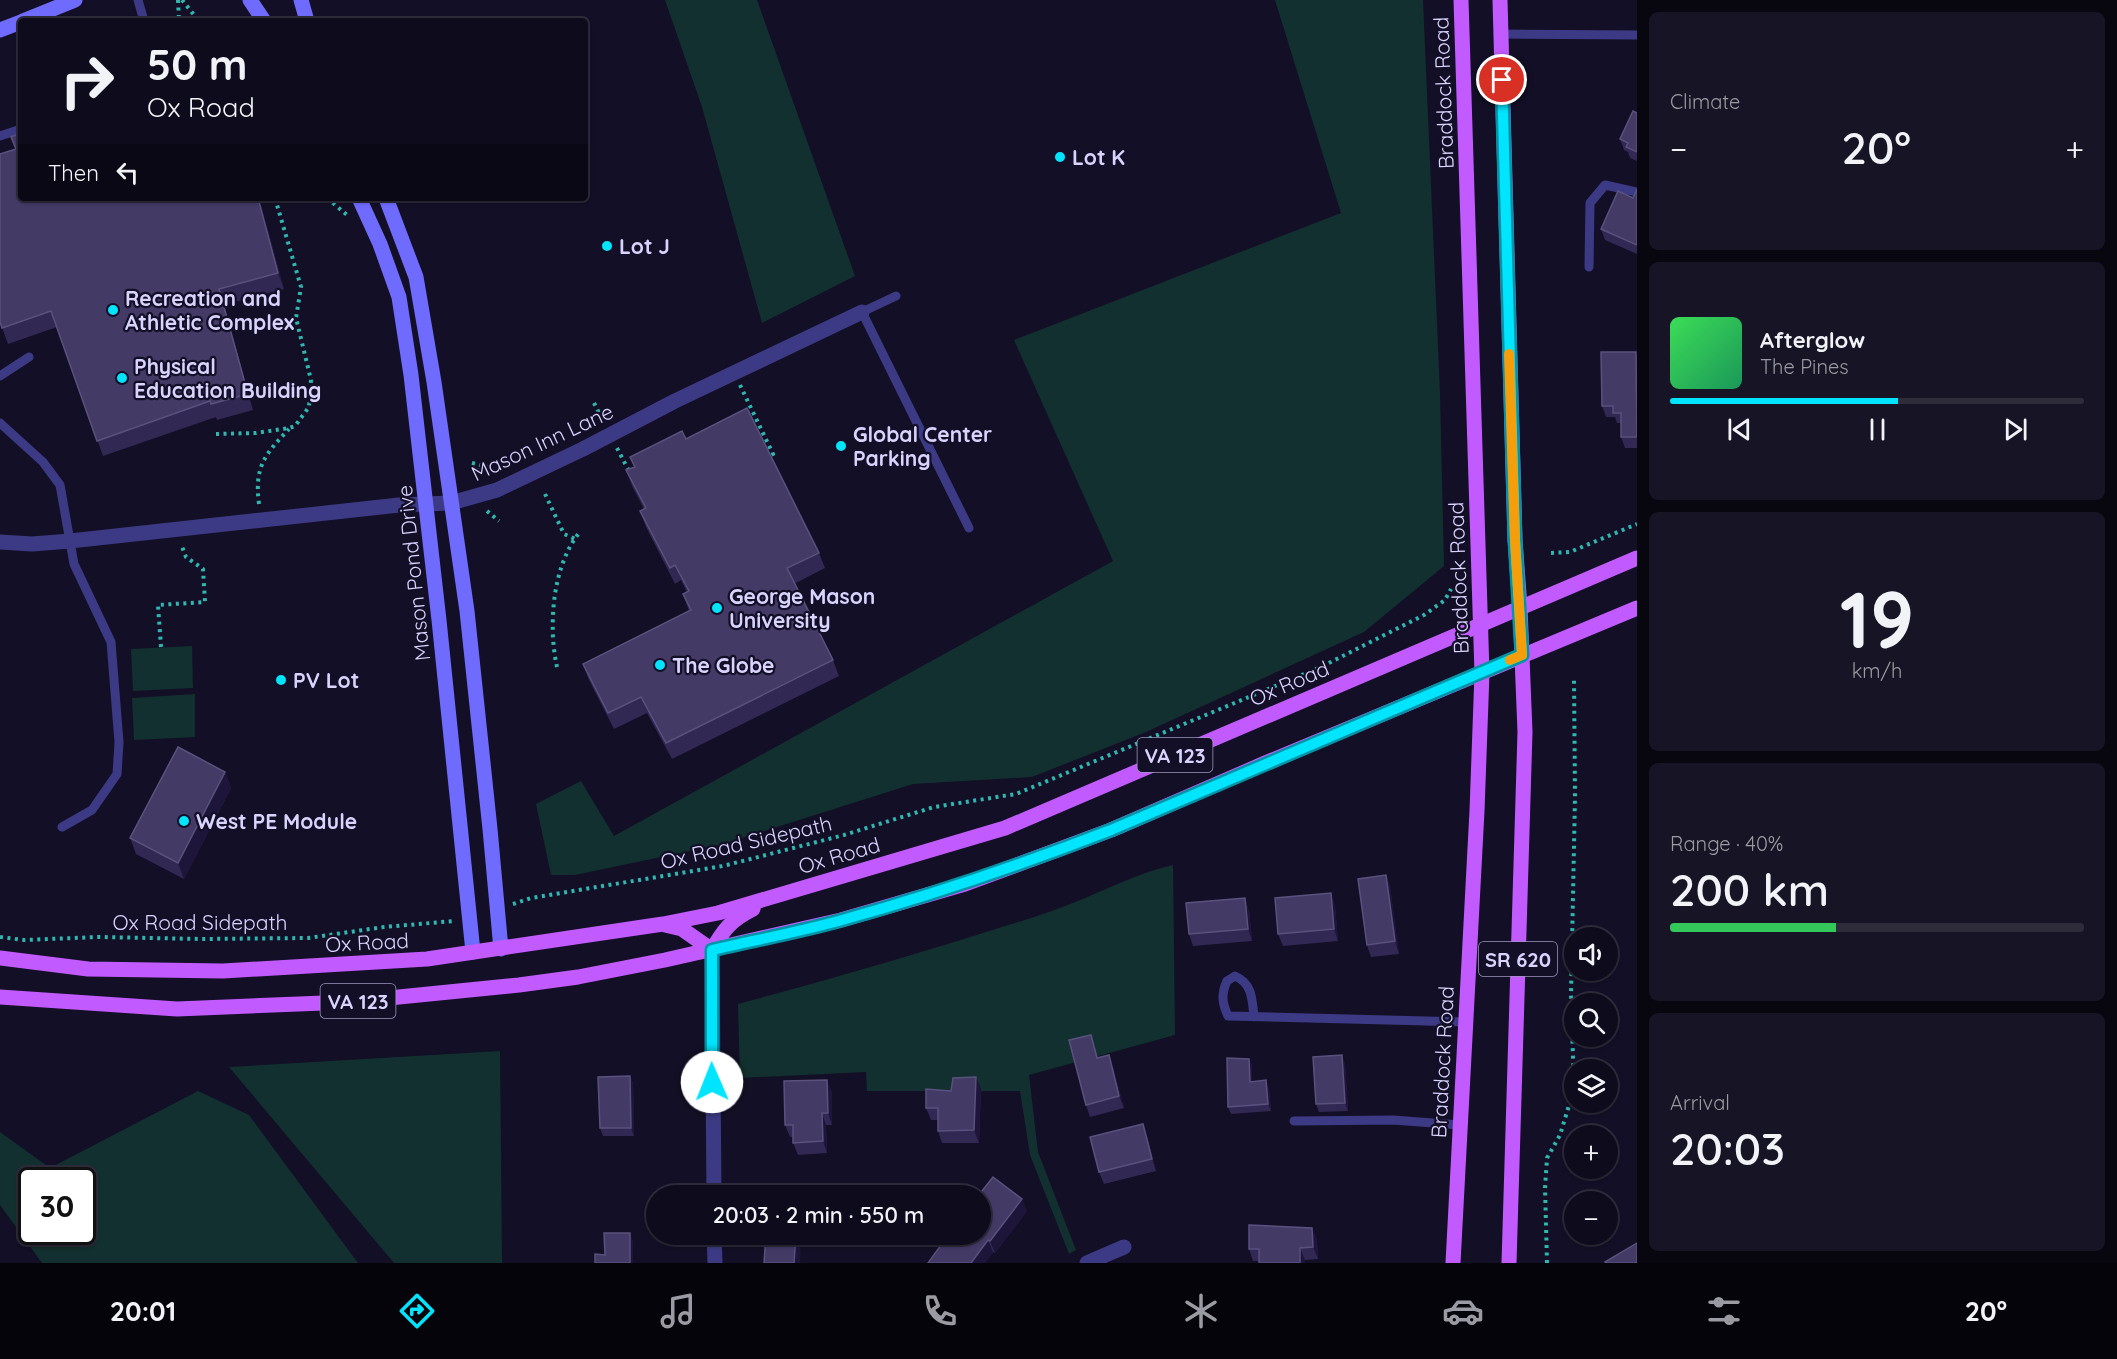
<!DOCTYPE html>
<meta charset="utf-8">
<style>
body{margin:0;font-family:Quicksand,sans-serif;background:#171425;color:#f1f3f6;height:100vh;display:flex;flex-direction:column;font-size:22px;white-space:nowrap}
*{box-sizing:border-box;margin:0}
p{font-size:20px;color:#9b9ba3}
.icon{flex:none;width:33px;height:33px;fill:none;stroke:currentColor;stroke-width:2;stroke-linecap:round;stroke-linejoin:round}
.map{position:relative;flex:1;overflow:hidden}
.side{display:flex;flex-direction:column;gap:12px;padding:12px;background:#08060f;width:480px}
.side>*{flex:none}
.guide{position:absolute;left:18px;top:18px;width:570px;height:183px;border-radius:6px;box-shadow:0 2px 4px #0004,0 0 0 2px #2e2b3b;background:#0e0b1c;color:#f1f3f6;overflow:hidden}
.buttons{position:absolute;left:1564px;top:927px;display:grid;gap:12px}
.buttons a{display:grid;place-items:center;width:54px;height:54px;border-radius:50%;background:#0e0b1c;box-shadow:0 2px 4px #0004,0 0 0 2px #2e2b3b;font-size:30px}
.speed{position:absolute;left:18px;top:1167px;display:flex;gap:12px;font-size:30px;font-weight:700;text-align:center}
.speed>*{display:grid;place-content:center;width:78px;height:78px;border-radius:50%;background:#0e0b1c;box-shadow:0 2px 4px #0004,0 0 0 2px #2e2b3b;line-height:1}
.speed .limit{border:3px solid #111;border-radius:9px;background:#fff;color:#111}
.pin{position:absolute;display:grid;place-items:center;width:51px;height:51px;color:#fff;margin:-26px;border:3px solid #fff;border-radius:50%;box-shadow:0 2px 6px #0007}
.me{position:absolute;width:66px;margin:-33px;rotate:359deg;stroke-linejoin:round;filter:drop-shadow(0 0 4px #0008)}
.turn{display:flex;align-items:center;gap:21px;height:126px;padding:0 30px;font-size:27px}
.turn .icon{width:78px;height:78px;stroke-width:2.5}
.turn b{display:block;font-size:42px;line-height:51px}
.then{display:flex;align-items:center;height:57px;padding:0 30px;background:#0003;gap:12px;font-size:22px}
.big{font-size:45px;font-weight:600;line-height:1.1}
.side .tile{flex:1;display:flex;flex-direction:column;justify-content:center;gap:9px;min-width:0;padding:0 21px;border-radius:9px;background:#171425}
.side .dial{align-items:center;gap:0}
.dial b{font-size:78px;line-height:1}
.song{display:flex;align-items:center;gap:18px}
.cover{width:72px;height:72px;border-radius:9px;background:linear-gradient(135deg,hsl(130 70% 55%),hsl(150 70% 35%))}
.played{height:6px;border-radius:3px;background:linear-gradient(90deg,#00e5ff 55%,#2e2b3b 55%)}
.keys{display:flex;justify-content:space-around;direction:ltr}
.heat{display:flex;justify-content:space-between;align-items:center;font-size:33px;direction:ltr}
.charge{height:9px;border-radius:4px;background:linear-gradient(90deg,#34c759 40%,#2e2b3b 0)}
.trip{position:absolute;left:646px;top:1185px;width:345px;height:60px;border-radius:30px;background:#0e0b1c;box-shadow:0 2px 4px #0004,0 0 0 2px #2e2b3b;font-weight:600;line-height:60px;text-align:center}
.dock{display:flex;height:96px;justify-content:space-around;align-items:center;background:#06040b;color:#9b9ba3}
.dock .icon{width:42px;height:42px}
.dock .selected{color:#00e5ff}
.dock b{font-size:27px;color:#f1f3f6}
main{display:flex;flex:1;min-height:0}
.map>svg:first-child{display:block}
</style>
<main>
<div class="map">
<svg width="1637" height="1263" viewBox="0 0 1637 1263">
<rect width="100%" height="100%" fill="#130f26"/>
<g fill="#12302f" fill-rule="evenodd">
<polygon points="665,0 757,0 855,276 762,323 702,107"/>
<polygon points="1275,0 1423,0 1440,393 1444,566 1364,632 1146,732 1032,777 913,784 723,844 575,875 551,875 536,804 581,781 614,836 1113,561 1014,340 1341,213"/>
<polygon points="192,646 193,688 133,691 131,649"/>
<polygon points="195,694 195,737 134,740 132,698"/>
<path d="M1173,865L1175,1035L1029,1075L1038,1152L1076,1250L1069,1254L1030,1155L1020,1091H867L866,1072L740,1078L738,1004C842,976 946,946 1049,912C1091,898 1130,875 1173,865Z"/>
<polygon points="500,1051 502,1263 394,1263 229,1067"/>
<path d="M198,1091L249,1115L358,1263H42L0,1205V1132L50,1168ZM82,1180V1232H32V1180Z"/>
</g>
<g fill="none" stroke-linecap="round" stroke-linejoin="round">
<g stroke="#2fb8b0" stroke-width="4" stroke-dasharray="3 4.5" stroke-linecap="butt">
<polyline points="178,0 179,21"/>
<polyline points="182,0 199,21"/>
<polyline points="327,198 347,215"/>
<polyline points="740,385 773,454 769,456"/>
<polyline points="594,403 603,421"/>
<polyline points="216,434 256,433 289,428 295,426 309,407 311,380 296,318 301,287 275,198"/>
<polyline points="617,448 630,473"/>
<polyline points="472,463 488,467"/>
<polyline points="477,471 480,465"/>
<polyline points="545,494 564,534 575,539"/>
<path d="M259,504C254,467 265,454 289,429"/>
<polyline points="487,511 499,521"/>
<polyline points="1551,553 1570,552 1637,524"/>
<polyline points="161,647 158,605 205,602 203,569 186,557 181,544"/>
<path d="M557,667C548,627 552,567 579,533"/>
<polyline points="513,904 531,898 723,866 844,835 934,807 1016,794 1321,667 1424,615 1445,600 1451,589"/>
<polyline points="0,937 24,940 99,937 202,939 308,938 384,927 454,921"/>
<polyline points="1547,1263 1545,1188 1547,1158 1560,1135 1574,1089 1571,995 1575,796 1574,679"/>
</g>
<g stroke="#3d3a85" stroke-width="9">
<polyline points="138,0 144,21"/>
<polyline points="1500,34 1637,35"/>
<polyline points="0,136 21,129"/>
<polyline points="1589,267 1590,203 1605,185 1637,192"/>
<polyline points="896,296 862,312 969,528"/>
<polyline points="0,376 29,357"/>
<polyline points="0,423 43,462 60,485 74,564 111,642 119,742 117,774 92,810 62,827"/>
<path d="M1254,1017C1252,1000 1253,984 1235,976L1227,981C1221,994 1222,1003 1228,1016L1465,1022"/>
<polyline points="1294,1121 1393,1120 1460,1125"/>
</g>
<g stroke="#3d3a85" stroke-width="15">
<polyline points="0,542 32,544 70,541 399,505 451,503 497,490 583,449 675,401 862,312"/>
<polyline points="712,950 714,1196"/>
<polyline points="714,1234 715,1263"/>
<polyline points="1087,1263 1124,1247"/>
</g>
<g stroke="#6f6bff" stroke-width="15">
<polyline points="250,0 264,21"/>
<polyline points="301,0 307,21"/>
<polyline points="23,21 75,0"/>
<polyline points="0,30 21,22"/>
<polyline points="359,198 380,244 399,297 411,375 439,620 473,952"/>
<polyline points="386,198 416,277 434,382 467,611 490,829 501,949"/>
</g>
<g stroke="#c25bff" stroke-width="15">
<polyline points="1500,0 1515,540 1520,607 1525,732 1509,1263"/>
<polyline points="665,925 682,929 712,950"/>
<path d="M712,950C724,929 731,920 753,909"/>
<polyline points="0,958 88,969 223,971 427,959 663,924 718,913 1005,828 1637,558"/>
<polyline points="0,997 177,1009 349,1002 519,985 578,977 665,960 841,920 965,884 1111,830 1263,764 1637,608"/>
<polyline points="1453,1263 1477,811 1482,673 1461,0"/>
</g>
</g>
<g fill="#312854">
<polygon points="1637,113 1637,161 1630,158 1628,152 1624,150 1620,139"/>
<polygon points="21,133 21,198 259,198 284,289 224,305 253,410 217,420 216,417 103,456 57,327 8,344 0,322 16,149"/>
<polygon points="1637,189 1637,254 1605,240 1601,229 1633,198"/>
<polygon points="1637,354 1637,448 1625,448 1621,437 1621,423 1617,423 1615,417 1606,417 1602,406"/>
<polygon points="686,439 819,553 825,568 794,584 833,660 839,676 672,759 647,713 614,729 589,680 583,664 689,611 683,594 687,592 681,580 675,584 646,527 640,511 644,509 632,486 626,470 634,467 630,457"/>
<polygon points="225,772 231,788 184,879 136,854 130,838"/>
<polygon points="1386,875 1390,887 1399,954 1371,957 1367,945"/>
<polygon points="1335,905 1338,941 1283,946 1278,934"/>
<polygon points="1249,910 1252,941 1193,946 1189,934"/>
<polygon points="1095,1047 1098,1058 1109,1055 1113,1067 1124,1108 1090,1117 1086,1105"/>
<polygon points="1249,1059 1252,1066 1252,1082 1269,1088 1271,1111 1231,1114 1228,1107"/>
<polygon points="1345,1063 1348,1111 1319,1112 1316,1104"/>
<polygon points="630,1076 633,1084 634,1136 603,1136 600,1128"/>
<polygon points="981,1089 979,1143 942,1143 938,1131 938,1120 931,1120 926,1108 951,1091"/>
<polygon points="832,1092 832,1125 826,1125 827,1153 798,1155 793,1143 793,1137 790,1137 785,1125"/>
<polygon points="1147,1136 1156,1171 1104,1184 1099,1172"/>
<polygon points="1027,1211 995,1253 993,1252 985,1263 928,1263"/>
<polygon points="1312,1228 1317,1241 1318,1259 1305,1260 1305,1263 1259,1263 1259,1261 1253,1261 1249,1249"/>
</g>
<g fill="#1d163a">
<polygon points="258,198 259,198 284,289 278,273"/>
<polygon points="219,289 224,305 253,410 248,394"/>
<polygon points="225,772 231,788 184,879 178,863"/>
<polygon points="1386,875 1390,887 1399,954 1395,941"/>
<polygon points="1331,893 1335,905 1338,941 1334,929"/>
<polygon points="1245,898 1249,910 1252,941 1248,929"/>
<polygon points="1109,1055 1113,1067 1124,1108 1119,1096"/>
<polygon points="1342,1055 1345,1063 1348,1111 1345,1103"/>
<polygon points="1249,1059 1252,1066 1252,1089 1250,1082"/>
<polygon points="630,1076 633,1084 634,1136 631,1128"/>
<polygon points="976,1077 981,1089 979,1143 974,1130"/>
<polygon points="827,1080 832,1092 832,1125 828,1113"/>
<polygon points="1266,1080 1269,1088 1271,1111 1268,1104"/>
<polygon points="822,1113 826,1125 827,1153 823,1141"/>
<polygon points="1143,1124 1147,1136 1156,1171 1152,1159"/>
<polygon points="1022,1199 1027,1211 995,1253 990,1241"/>
<polygon points="1312,1228 1317,1241 1318,1259 1313,1247"/>
<polygon points="630,1233 633,1241 633,1263 630,1263"/>
<polygon points="796,1234 801,1234 800,1263 794,1263"/>
<polygon points="988,1240 993,1252 985,1263 971,1263"/>
<polygon points="1300,1248 1305,1260 1305,1263 1300,1263"/>
</g>
<g fill="#433a66" stroke="#5a527e" stroke-width="1.5">
<polygon points="1633,111 1637,113 1637,152 1626,147 1628,143 1620,139"/>
<polygon points="21,133 21,198 258,198 278,273 219,289 248,394 211,404 210,401 97,441 51,311 2,328 0,322 0,154 16,149 11,137"/>
<polygon points="1637,189 1637,245 1601,229 1618,191 1633,198"/>
<polygon points="1601,352 1636,352 1637,437 1621,437 1621,413 1613,413 1613,406 1602,406"/>
<polygon points="747,408 819,553 787,568 833,660 666,743 641,697 608,713 583,664 691,610 683,594 689,591 675,565 670,568 640,511 646,508 626,470 635,467 630,457 682,431 686,439"/>
<polygon points="178,747 225,772 178,863 130,838"/>
<polygon points="1386,875 1395,941 1367,945 1358,879"/>
<polygon points="1331,893 1334,929 1278,934 1275,898"/>
<polygon points="1245,898 1248,929 1189,934 1186,903"/>
<polygon points="1091,1035 1097,1058 1109,1055 1119,1096 1086,1105 1069,1040"/>
<polygon points="1342,1055 1345,1103 1316,1104 1313,1057"/>
<polygon points="1227,1058 1249,1059 1250,1082 1266,1080 1268,1104 1228,1107"/>
<polygon points="630,1076 631,1128 600,1128 598,1077"/>
<polygon points="976,1077 974,1130 938,1131 938,1108 926,1108 926,1089 951,1091 953,1078"/>
<polygon points="827,1080 828,1113 822,1113 823,1141 793,1143 793,1125 785,1125 784,1081"/>
<polygon points="1143,1124 1152,1159 1099,1172 1090,1137"/>
<polygon points="993,1177 1022,1199 990,1241 988,1240 971,1263 928,1263 949,1234 981,1234 981,1196 978,1196"/>
<polygon points="1249,1225 1312,1228 1313,1247 1300,1248 1300,1263 1259,1263 1259,1249 1249,1249"/>
<polygon points="604,1233 630,1233 630,1263 595,1263 595,1254 605,1255"/>
<polygon points="766,1234 796,1234 794,1263 764,1263"/>
<polygon points="1637,1243 1637,1263 1606,1263 1605,1262"/>
</g>
<g fill="none" stroke-linecap="round" stroke-linejoin="round">
<defs>
<path id="route" d="M712,1082V950C755,940 799,932 842,920C933,895 1023,864 1111,830L1522,655L1515,540L1502,80"/>
</defs>
<use href="#route" stroke="#0095a6" stroke-width="15"/>
<use href="#route" stroke="#00e5ff" stroke-width="10"/>
<polyline stroke="#f59e0b" stroke-width="10" points="1509,354 1515,540 1522,655 1510,660"/>
</g>
<g fill="#00e5ff" stroke="#130f26" stroke-width="2">
<circle cx="1060" cy="157" r="6"/>
<circle cx="607" cy="246" r="6"/>
<circle cx="113" cy="310" r="6"/>
<circle cx="122" cy="378" r="6"/>
<circle cx="841" cy="446" r="6"/>
<circle cx="717" cy="608" r="6"/>
<circle cx="660" cy="665" r="6"/>
<circle cx="281" cy="680" r="6"/>
<circle cx="184" cy="821" r="6"/>
</g>
<g text-anchor="middle" dominant-baseline="central" stroke-width="4.5" stroke-linejoin="round" paint-order="stroke">
<g fill="#130f26" stroke="#9e99be" stroke-width="1.5">
<rect x="1137.5" y="738" width="75" height="34" rx="4.5"/>
<rect x="1479" y="942" width="78" height="34" rx="4.5"/>
<rect x="320.5" y="984" width="75" height="34" rx="4.5"/>
</g>
<g font-size="20" font-weight="bold" fill="#d9d4ff">
<text x="1175" y="755">VA 123</text>
<text x="1518" y="959">SR 620</text>
<text x="358" y="1001">VA 123</text>
</g>
<g font-size="21" fill="#d9d4ff" stroke="#130f26">
<text transform="translate(1443 93) rotate(-92)">Braddock Road</text>
<text transform="translate(542 442) rotate(-25)">Mason Inn Lane</text>
<text transform="translate(413 573) rotate(-96)">Mason Pond Drive</text>
<text transform="translate(1458 578) rotate(-92)">Braddock Road</text>
<text transform="translate(1289 683) rotate(-23)">Ox Road</text>
<text transform="translate(746 842) rotate(-13)">Ox Road Sidepath</text>
<text transform="translate(839 855) rotate(-16)">Ox Road</text>
<text x="200" y="922">Ox Road Sidepath</text>
<text transform="translate(367 942) rotate(-3)">Ox Road</text>
<text transform="translate(1442 1062) rotate(-87)">Braddock Road</text>
</g>
<g font-size="21" font-weight="bold" fill="#d9d4ff" stroke="#130f26" text-anchor="start">
<text x="1072" y="157">Lot K</text>
<text x="619" y="246">Lot J</text>
<text x="125" y="298">Recreation and<tspan x="125" dy="24">Athletic Complex</tspan></text>
<text x="134" y="366">Physical<tspan x="134" dy="24">Education Building</tspan></text>
<text x="853" y="434">Global Center<tspan x="853" dy="24">Parking</tspan></text>
<text x="729" y="596">George Mason<tspan x="729" dy="24">University</tspan></text>
<text x="672" y="665">The Globe</text>
<text x="293" y="680">PV Lot</text>
<text x="196" y="821">West PE Module</text>
</g>
</g>
</svg>
<div class="buttons">
<a><svg class="icon" aria-label="sound" viewBox="0 0 24 24"><path d="M4 9h4l5-4v14l-5-4H4zM17 9q2 3 0 6"/></svg></a>
<a><svg class="icon" aria-label="search" viewBox="0 0 24 24"><circle cx="10" cy="10" r="6"/><path d="M15 15l6 6"/></svg></a>
<a><svg class="icon" aria-label="layers" viewBox="0 0 24 24"><path d="M12 4l9 5-9 5-9-5zM3 14l9 5 9-5"/></svg></a>
<a>+</a>
<a>−</a>
</div>
<div class="speed"><div class="limit">30</div></div>
<div class="pin" style="left:1502px;top:80px;background:#d93025"><svg class="icon" aria-label="arrive" viewBox="0 0 24 24"><path d="M6 21V4h12l-3 4 3 4H6"/></svg></div>
<svg class="me" style="left:712px;top:1082px" viewBox="-20 -20 40 40"><circle r="19" fill="#fff"/><path d="M0-13L10 11 0 6-10 11z" fill="#00e5ff"/></svg>
<div class="trip">20:03 · 2 min · 550 m</div>
<div class="guide">
<div class="turn"><svg class="icon" aria-label="right" viewBox="0 0 24 24"><path d="M7 20v-9h11M14 6l5 5-5 5"/></svg><div><b>50 m</b>Ox Road</div></div>
<div class="then">Then<svg class="icon" aria-label="left" viewBox="0 0 24 24"><path d="M17 20v-9H6M10 6l-5 5 5 5"/></svg></div>
</div>
</div>
<section class="side">
<div class="tile"><p>Climate</p>
<div class="heat"><a>−</a><b class="big">20°</b><a>+</a></div>
</div>
<div class="tile">
<div class="song"><i class="cover"></i><div><b>Afterglow</b><p>The Pines</p></div></div>
<div class="played"></div>
<div class="keys"><svg class="icon" aria-label="previous" viewBox="0 0 24 24"><path d="M18 5L8 12l10 7zM5 5v14"/></svg><svg class="icon" aria-label="pause" viewBox="0 0 24 24"><path d="M8 5v14M16 5v14"/></svg><svg class="icon" aria-label="next" viewBox="0 0 24 24"><path d="M6 5l10 7-10 7zM19 5v14"/></svg></div>
</div>
<div class="tile dial"><b>19</b><p>km/h</p></div>
<div class="tile"><p>Range · 40%</p><b class="big">200 km</b><div class="charge"></div></div>
<div class="tile"><p>Arrival</p><b class="big">20:03</b></div>
</section>
</main>
<nav class="dock">
<b>20:01</b>
<svg class="icon selected" aria-label="directions" viewBox="0 0 24 24"><path d="M12 3l9 9-9 9-9-9zM9 14v-3h6M13 9l2 2-2 2"/></svg>
<svg class="icon" aria-label="music" viewBox="0 0 24 24"><path d="M9 18V5l10-2v13"/><circle cx="6" cy="18" r="3"/><circle cx="16" cy="16" r="3"/></svg>
<svg class="icon" aria-label="phone" viewBox="0 0 24 24"><path d="M5 4h4l2 5-3 2q2 4 5 5l2-3 5 2v4C11 20 4 13 5 4z"/></svg>
<svg class="icon" aria-label="climate" viewBox="0 0 24 24"><path d="M12 3v18M4 7l16 10M4 17L20 7"/></svg>
<svg class="icon" aria-label="car" viewBox="0 0 24 24"><path d="M5 17H2v-5l4-1 3-4h7l3 4 3 1v5h-3M9 17h6M6 11h13"/><circle cx="7" cy="17" r="2"/><circle cx="17" cy="17" r="2"/></svg>
<svg class="icon" aria-label="filters" viewBox="0 0 24 24"><path d="M4 7h16M4 17h16"/><circle cx="9" cy="7" r="2"/><circle cx="15" cy="17" r="2"/></svg>
<b>20°</b>
</nav>
